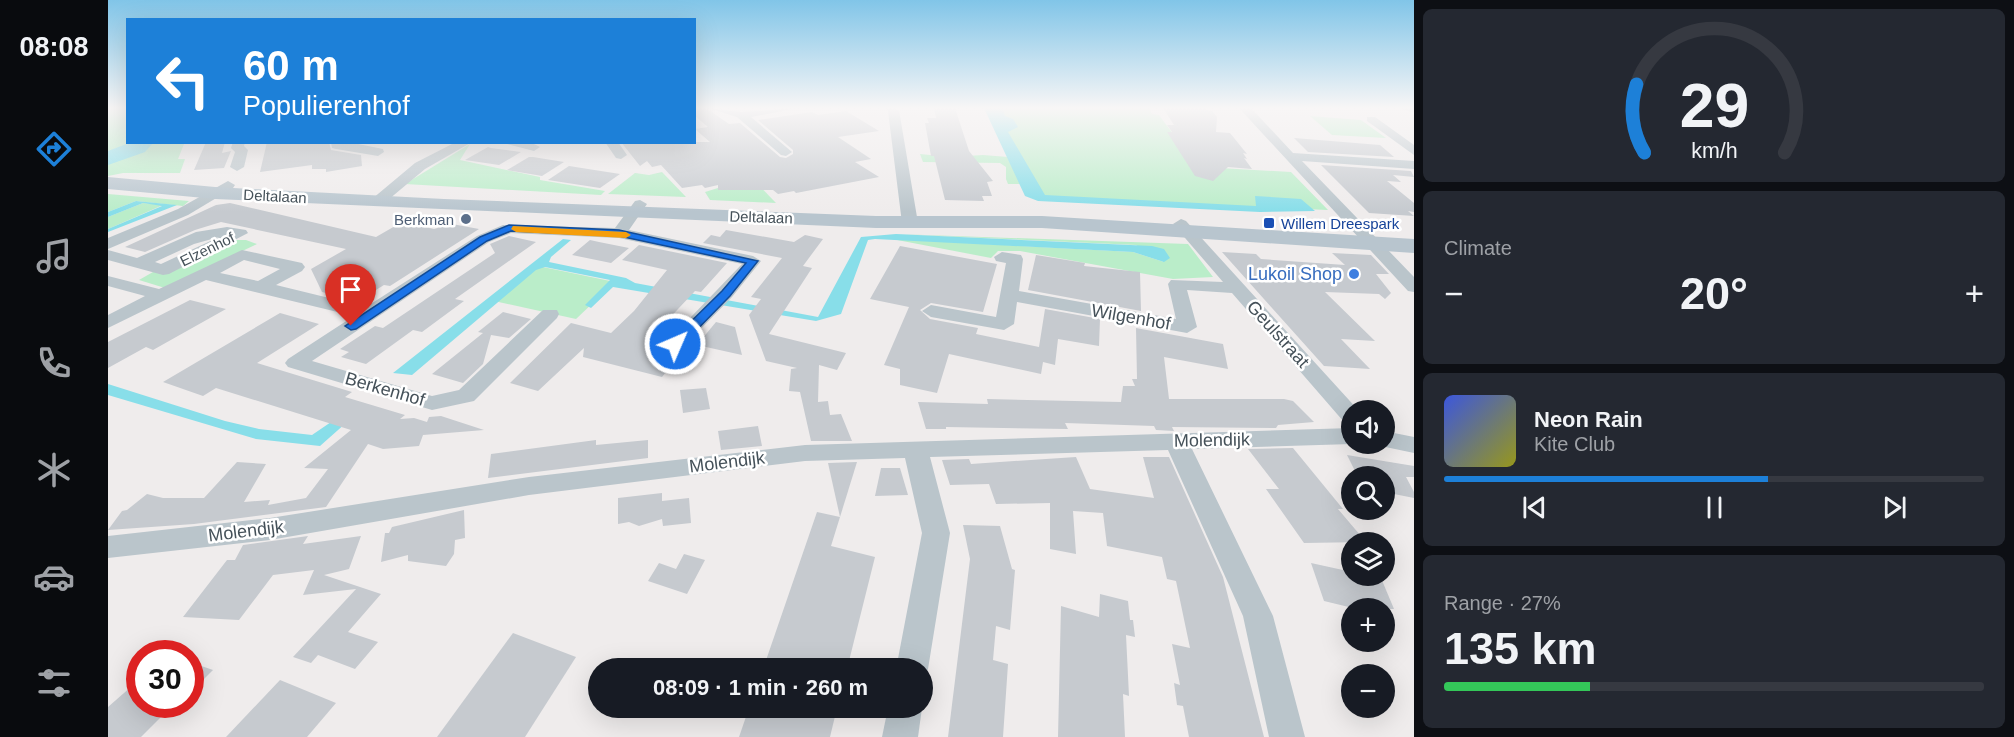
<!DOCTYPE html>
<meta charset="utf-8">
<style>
body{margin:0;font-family:Arial,sans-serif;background:#242831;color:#f1f3f6;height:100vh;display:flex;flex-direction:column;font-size:22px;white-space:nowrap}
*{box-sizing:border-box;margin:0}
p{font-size:20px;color:#9ea1a6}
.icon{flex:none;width:33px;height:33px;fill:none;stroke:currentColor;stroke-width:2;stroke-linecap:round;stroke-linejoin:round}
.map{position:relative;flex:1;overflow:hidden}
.details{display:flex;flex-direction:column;gap:9px;padding:9px;background:#0d0f14;width:600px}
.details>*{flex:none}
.top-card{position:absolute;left:18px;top:18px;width:570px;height:126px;border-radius:0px;box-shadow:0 6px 24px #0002;background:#1d80d8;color:#fff;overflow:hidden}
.fabs{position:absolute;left:1233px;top:400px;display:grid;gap:12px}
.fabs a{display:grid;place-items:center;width:54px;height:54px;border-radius:50%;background:#171b24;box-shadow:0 6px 24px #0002;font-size:30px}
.speed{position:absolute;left:18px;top:640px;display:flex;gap:12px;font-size:30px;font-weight:700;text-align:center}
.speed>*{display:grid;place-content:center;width:78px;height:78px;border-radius:50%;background:#171b24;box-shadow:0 6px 24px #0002;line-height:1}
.speed .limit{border:9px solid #d22;background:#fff;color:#111}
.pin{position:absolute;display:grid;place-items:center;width:51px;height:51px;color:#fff;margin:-62px -26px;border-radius:50% 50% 50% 0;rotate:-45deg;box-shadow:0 0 6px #0007}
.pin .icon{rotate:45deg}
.me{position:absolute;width:66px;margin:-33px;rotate:45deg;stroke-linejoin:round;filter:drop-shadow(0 0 4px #0008)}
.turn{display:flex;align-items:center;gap:21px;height:126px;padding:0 18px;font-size:27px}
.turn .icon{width:78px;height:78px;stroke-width:2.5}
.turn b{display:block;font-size:42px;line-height:51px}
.big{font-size:45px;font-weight:800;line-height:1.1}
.details .card{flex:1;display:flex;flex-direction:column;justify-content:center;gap:9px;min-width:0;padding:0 21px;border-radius:9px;background:#242831}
.details .dial{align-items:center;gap:0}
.dial svg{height:156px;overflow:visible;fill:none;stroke:#363941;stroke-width:7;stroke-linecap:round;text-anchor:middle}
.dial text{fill:#f1f3f6;stroke:none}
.song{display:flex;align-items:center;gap:18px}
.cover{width:72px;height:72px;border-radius:9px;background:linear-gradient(135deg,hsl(230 70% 55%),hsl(60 70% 35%))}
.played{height:6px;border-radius:3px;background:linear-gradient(90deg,#1d80d8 60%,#363941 60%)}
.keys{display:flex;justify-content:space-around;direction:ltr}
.heat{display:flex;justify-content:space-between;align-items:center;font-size:33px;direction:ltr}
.charge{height:9px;border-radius:4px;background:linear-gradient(90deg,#34c759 27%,#363941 0)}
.trip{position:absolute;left:480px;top:658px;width:345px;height:60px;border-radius:30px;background:#171b24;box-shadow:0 6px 24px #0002;font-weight:800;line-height:60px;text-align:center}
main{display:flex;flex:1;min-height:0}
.tabs{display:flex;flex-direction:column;width:108px;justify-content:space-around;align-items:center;background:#090b0e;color:#9ea1a6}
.tabs .icon{width:42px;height:42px}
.tabs .on{color:#1d80d8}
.tabs b{font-size:27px;color:#f1f3f6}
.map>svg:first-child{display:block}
</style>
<main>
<nav class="tabs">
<b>08:08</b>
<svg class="icon on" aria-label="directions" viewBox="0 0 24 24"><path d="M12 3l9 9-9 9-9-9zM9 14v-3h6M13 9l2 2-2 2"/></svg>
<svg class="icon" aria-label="music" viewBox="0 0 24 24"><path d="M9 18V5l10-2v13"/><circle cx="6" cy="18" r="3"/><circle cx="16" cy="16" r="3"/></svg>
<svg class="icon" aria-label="phone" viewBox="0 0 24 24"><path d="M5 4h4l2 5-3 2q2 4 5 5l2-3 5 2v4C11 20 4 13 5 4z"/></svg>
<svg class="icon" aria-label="climate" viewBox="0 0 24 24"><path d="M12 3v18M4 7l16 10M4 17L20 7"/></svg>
<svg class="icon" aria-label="car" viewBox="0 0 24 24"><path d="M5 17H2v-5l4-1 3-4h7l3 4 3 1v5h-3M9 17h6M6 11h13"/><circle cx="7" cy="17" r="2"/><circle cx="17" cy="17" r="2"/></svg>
<svg class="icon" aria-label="filters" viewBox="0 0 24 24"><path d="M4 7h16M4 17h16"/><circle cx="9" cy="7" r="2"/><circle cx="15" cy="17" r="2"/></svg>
</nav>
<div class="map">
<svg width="1306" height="737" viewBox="0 0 1306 737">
<rect width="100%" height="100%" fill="#efecec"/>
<g fill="#baedc9">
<polygon points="0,108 19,108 20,142 76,144 70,159 77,159 72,173 15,173 0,176"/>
<polygon points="882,108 1041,108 1044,114 1051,115 1079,153 1111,168 1183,172 1220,210 921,197"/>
<polygon points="1202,116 1253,120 1278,138 1224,135"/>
<polygon points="362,144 352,160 432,177 432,180 497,191 493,195 297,184"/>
<polygon points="812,154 842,157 875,155 900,157 914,184 900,184 898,179 898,167 892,163 815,162"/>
<polygon points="554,172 578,197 500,194 527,173 541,175"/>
<polygon points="639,179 645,179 668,203 602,200 597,192"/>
<polygon points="0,194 81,201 75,206 28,201 0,212"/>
<polygon points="35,203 55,205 0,229 0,217"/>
<polygon points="788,234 1080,244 1105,277 1065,279 912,251 890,251 883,258 784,239 1025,252 1056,262 1028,245"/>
<polygon points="128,240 138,240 149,244 57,288 31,280 45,272"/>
<polygon points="430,266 507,282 468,319 386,301"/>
</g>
<g fill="#88dee9">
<polygon points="876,108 894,108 897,116 905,119 910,127 900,132 937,195 1148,206 1147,196 1193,199 1207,211 1152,212 930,201 917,196"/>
<polygon points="21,143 45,143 37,152 0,165 0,151"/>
<polygon points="28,201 69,205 0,232 0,229 54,206 35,203 0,217 0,212"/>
<polygon points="788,234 1044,246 1056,249 1062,258 1056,262 1025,252 767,239 760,240 733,314 708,321 505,287 483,308 477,305 502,280 437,267 428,270 304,375 285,373 455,239 463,240 443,257 441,262 518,278 527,283 710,317 753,237"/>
<polygon points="0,384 117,421 151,429 204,435 248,405 256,407 212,446 148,439 0,395"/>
</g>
<g fill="#c6cacf">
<polygon points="586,108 598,108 621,124 632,123 672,157 678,158 685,154 685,150 650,120 704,112 710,115 738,111 771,131 730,137 763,159 747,162 771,177 688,193 686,191 670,194 665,190 610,190 610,185 597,188 594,185 574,188 553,165 544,167 539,161 532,166 513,142 602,142 587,129 600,127 586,115"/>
<polygon points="826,108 847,108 861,151 885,181 879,182 884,196 874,196 876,201 837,200 826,156 823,156 817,123 821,123 819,118 828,118"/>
<polygon points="1055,108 1092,108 1104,111 1109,117 1108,132 1122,133 1139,154 1135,153 1139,159 1136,158 1144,169 1120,167 1105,181 1087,176 1059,132 1064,132 1059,125 1066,125"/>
<polygon points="1186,138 1272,145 1286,157 1200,152"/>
<polygon points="98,142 117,142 114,153 123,151 116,168 86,170"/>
<polygon points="159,142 221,142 223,150 253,155 254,166 218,172 218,169 204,169 204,165 152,172"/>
<polygon points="380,147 383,148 413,152 391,165 357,160"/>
<polygon points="421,157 425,157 456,162 434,176 399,170"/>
<polygon points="1213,165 1303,171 1306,177 1285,175 1293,182 1279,181 1306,203 1306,212 1300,211 1306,216 1261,213"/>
<polygon points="461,166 512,174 492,188 440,180"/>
<polygon points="122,203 268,237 294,222 326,229 344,224 371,229 282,286 276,285 250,301 214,292 203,269 238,249 113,222 87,230 37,252 17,247 108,205"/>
<polygon points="618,230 686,242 697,235 715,239 695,266 704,268 661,334 738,353 729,370 711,365 710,402 720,401 722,415 733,414 744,441 703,441 692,392 681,391 683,369 689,368 658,361 641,315 653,299 643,297 674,258 595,243 603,235 612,237"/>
<polygon points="401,236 428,242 347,299 356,301 314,332 305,330 258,364 233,357 241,352 232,349 267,326 275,328 387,253 382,244"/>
<polygon points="482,240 491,242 521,248 503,263 464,255"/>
<polygon points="531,245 619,263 593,292 587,291 537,344 574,352 554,377 475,357 476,348 430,391 402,383 463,323 503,333 526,311 559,270 514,260"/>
<polygon points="792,246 889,264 875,312 823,303 812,310 822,319 870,328 868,334 931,347 937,309 992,319 991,346 950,339 947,365 935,362 933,374 841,354 829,393 792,385 792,369 776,365 801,307 762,299"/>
<polygon points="1114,252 1148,254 1153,259 1237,265 1224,253 1263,255 1281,274 1268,274 1283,293 1277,299 1271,294 1217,292 1267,341 1233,339 1262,369 1216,366"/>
<polygon points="928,255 977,263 976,266 1032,272 1033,311 920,290"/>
<polygon points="82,300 118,309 45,350 38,347 0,368 0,342"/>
<polygon points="395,312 423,319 401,338 383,335 375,364 355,383 324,374 375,333 370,332"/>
<polygon points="172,313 211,324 149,363 244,392 237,397 297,415 292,419 306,418 319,422 321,417 333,416 376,430 315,435 311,446 275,449 260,444 218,507 86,524 0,530 14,511 19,510 39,494 55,498 96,498 129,462 158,464 136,502 162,500 160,505 198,498 220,469 196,468 243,430 108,388 95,396 55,382"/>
<polygon points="608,322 627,327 634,355 589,345"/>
<polygon points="1028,328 1115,344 1120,369 1056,357 1061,399 1176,399 1185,401 1206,422 1170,425 1168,428 1064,427 1066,431 1048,430 1046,426 957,423 960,429 838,427 838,429 818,429 810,402 880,404 879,399 1013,402 1015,386 1027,386 1024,379 1029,379"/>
<polygon points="598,388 602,409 575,413 572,390"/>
<polygon points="650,426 654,446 613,450 610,431"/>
<polygon points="488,440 488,445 540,440 540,458 380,478 383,454"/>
<polygon points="1185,448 1235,509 1230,509 1258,542 1196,543 1158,489 1171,489 1140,449"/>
<polygon points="1239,455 1306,466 1306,477 1298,477 1306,492 1306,498 1276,492 1276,477 1250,477"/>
<polygon points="968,457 982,489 1046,498 1035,457 1061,457 1115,577 1156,737 1081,737 1075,706 1069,705 1066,683 1072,685 1064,644 1082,648 1068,581 1059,579 1054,557 999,546 995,513 965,511 968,554 942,549 942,503 888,504 881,484 842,485 834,460 861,459 863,464"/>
<polygon points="749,462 732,517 720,463"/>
<polygon points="773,468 792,468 800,495 767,496"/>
<polygon points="554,493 554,501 581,498 583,523 555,526 554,519 531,526 521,522 510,524 510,498"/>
<polygon points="356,510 357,538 347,540 346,554 338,566 300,561 300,555 273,562 277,533 281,533 284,527"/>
<polygon points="709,512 732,517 723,546 767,557 739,669 655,669"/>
<polygon points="855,525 892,526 904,569 907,570 902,630 888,626 885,660 900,664 895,737 840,737 862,559"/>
<polygon points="200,536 195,544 253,536 241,569 216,575 273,594 240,632 270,642 247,669 210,655 203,663 185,657 248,589 195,595 206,570 165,575 131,620 75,617 119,560 127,560 135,545"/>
<polygon points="576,554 597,560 579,594 540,581 551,563 568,569"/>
<polygon points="1203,563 1244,572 1244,576 1273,578 1286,609 1249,609 1216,601"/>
<polygon points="992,594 1020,601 1022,620 1025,620 1027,637 1018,635 1021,696 1015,694 1017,737 950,737 953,606 991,617"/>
<polygon points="405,633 468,657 417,737 329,737"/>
<polygon points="82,662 105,670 82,693"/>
<polygon points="32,679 32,705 65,705 33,737 0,737 0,707"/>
<polygon points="172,680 228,703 199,737 118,737"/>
<polygon points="641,708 729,708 722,737 631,737"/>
</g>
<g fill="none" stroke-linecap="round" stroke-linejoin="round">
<g fill="#bac5cb" fill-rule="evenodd">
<polygon points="600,108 633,112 690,108 643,117 684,152 678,156 673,155 629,117"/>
<polygon points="777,108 791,110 810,223 802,228 794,223 780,111"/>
<polygon points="1131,108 1143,108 1185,153 1306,161 1306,169 1194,161 1306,277 1306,292 1300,291"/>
<polygon points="1294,108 1306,108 1306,112 1295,110"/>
<polygon points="1259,117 1267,117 1306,145 1306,155 1259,121"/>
<polygon points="125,142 137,142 136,146 140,150 136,167 129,171 122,167 127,152 123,148"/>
<polygon points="223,142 240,142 275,149 276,152 270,156 228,149 224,148"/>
<polygon points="348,142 364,142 317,169 274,205 264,205 262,202 264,199 307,163"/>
<polygon points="391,142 422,142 432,147 426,151"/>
<polygon points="497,142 510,142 519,155 513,159 508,158"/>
<polygon points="120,181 127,185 125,188 80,215 0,249 0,238 70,209"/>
<path d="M532,200L539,204L521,230L645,256L653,261L624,297L574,348H560L557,344L634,264L511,238L403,233L381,242L204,361L324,396L351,390L435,310H449L451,314L449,318L366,401L324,410L180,367L177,363L180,359L246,316L98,280L0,328V315L37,296L0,286V276L51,289L134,250L194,263L197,267L194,271L168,285L258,307L369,236L395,225L507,228L527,201ZM136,260L172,269L150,281L112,273Z"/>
<polygon points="1073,219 1078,221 1251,411 1244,411 1244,424 1236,422 1124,293 1079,290 1089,327 1079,333 909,302 906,324 896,330 823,317 814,311 823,305 888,317 898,263 888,261 886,257 894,252 913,255 915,259 911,291 1068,319 1060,284 1063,280 1115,282 1065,224"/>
<path d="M119,227L138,230L140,233L61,274L55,275L0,260V250L29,258L88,232ZM111,237L53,264L47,262L86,244Z"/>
<polygon points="1244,428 1244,444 1084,449 1165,616 1197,737 1161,737 1135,616 1060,450 822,457 842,533 820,669 814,680 814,669 788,669 814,533 797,458 697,461 421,495 162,540 0,558 0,536 162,518 421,477 697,445"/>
<polygon points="1276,431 1306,437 1306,453 1268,445 1276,444"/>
<polygon points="780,708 814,708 810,737 774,737"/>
</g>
<polygon fill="#b8c5ce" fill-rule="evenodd" points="0,177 107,187 336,199 768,216 934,216 1306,239 1306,253 934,228 768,228 107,199 0,189"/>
</g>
<linearGradient id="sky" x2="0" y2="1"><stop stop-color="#81c5e8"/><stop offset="0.51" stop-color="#f8f6f6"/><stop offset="1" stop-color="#f8f6f6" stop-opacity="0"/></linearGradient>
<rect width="1306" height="212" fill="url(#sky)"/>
<polygon fill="#1a73e8" stroke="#114b97" stroke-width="1.5" points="401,225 511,230 650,261 622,296 572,347 563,347 563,341 614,291 638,263 511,236 403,231 379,241 248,329 243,330 237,326 372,237"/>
<polygon fill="#f59e0b" points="405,226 518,232 523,235 518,238 408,232 403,229"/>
<circle fill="#5c6f8a" stroke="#fff" stroke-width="2" cx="358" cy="219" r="6"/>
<rect fill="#1a4fb4" stroke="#fff" stroke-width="2" x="1155" y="217" width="12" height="12" rx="3"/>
<circle fill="#3f7fe0" stroke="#fff" stroke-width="2" cx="1246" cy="274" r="6"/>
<g text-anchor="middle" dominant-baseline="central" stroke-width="5" stroke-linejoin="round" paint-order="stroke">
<g font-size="15" fill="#455159" stroke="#fff">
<text transform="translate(167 196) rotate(3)">Deltalaan</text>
<text transform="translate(653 217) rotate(2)">Deltalaan</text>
<text transform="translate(99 249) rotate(-26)">Elzenhof</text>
</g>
<g font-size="15" fill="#4e5e75" stroke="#fff" text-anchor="end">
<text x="346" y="219">Berkman</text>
</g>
<g font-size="15" fill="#164399" stroke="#fff" text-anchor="start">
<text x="1173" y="223">Willem Dreespark</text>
</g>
<g font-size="18" fill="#366cbe" stroke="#fff" text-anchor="end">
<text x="1234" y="274">Lukoil Shop</text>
</g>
<g font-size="18" fill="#455159" stroke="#fff">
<text transform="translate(1023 317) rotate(10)">Wilgenhof</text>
<text transform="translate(1170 334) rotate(48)">Geulstraat</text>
<text transform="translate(277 389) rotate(16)">Berkenhof</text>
<text transform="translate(1104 440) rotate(-1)">Molendijk</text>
<text transform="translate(619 462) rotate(-7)">Molendijk</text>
<text transform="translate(138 531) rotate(-7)">Molendijk</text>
</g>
</g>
</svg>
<div class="fabs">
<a><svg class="icon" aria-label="sound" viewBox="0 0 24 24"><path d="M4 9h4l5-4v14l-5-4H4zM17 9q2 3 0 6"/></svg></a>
<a><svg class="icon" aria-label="search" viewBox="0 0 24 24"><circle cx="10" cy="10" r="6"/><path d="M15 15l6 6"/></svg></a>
<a><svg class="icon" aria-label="layers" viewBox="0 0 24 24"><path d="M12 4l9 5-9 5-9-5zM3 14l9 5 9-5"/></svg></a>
<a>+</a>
<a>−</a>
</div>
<div class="speed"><div class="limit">30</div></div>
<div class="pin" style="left:243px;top:326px;background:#d93025"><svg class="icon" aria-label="arrive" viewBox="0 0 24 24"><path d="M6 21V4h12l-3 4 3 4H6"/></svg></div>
<svg class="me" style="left:567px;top:344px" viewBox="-20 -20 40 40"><circle r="17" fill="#1a73e8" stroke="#fff" stroke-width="3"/><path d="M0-11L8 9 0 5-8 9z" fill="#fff"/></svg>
<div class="trip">08:09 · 1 min · 260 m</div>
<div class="top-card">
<div class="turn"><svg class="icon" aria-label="left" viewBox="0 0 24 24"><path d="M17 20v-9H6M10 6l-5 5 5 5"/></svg><div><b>60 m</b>Populierenhof</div></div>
</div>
</div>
<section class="details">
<div class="card dial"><svg viewBox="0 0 100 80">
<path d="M14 69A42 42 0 1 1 86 69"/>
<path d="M14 69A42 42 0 0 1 10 34" stroke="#1d80d8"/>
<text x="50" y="56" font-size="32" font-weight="700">29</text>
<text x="50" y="72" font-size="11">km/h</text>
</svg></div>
<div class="card"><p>Climate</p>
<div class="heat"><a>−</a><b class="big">20°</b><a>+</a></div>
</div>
<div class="card">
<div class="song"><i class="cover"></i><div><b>Neon Rain</b><p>Kite Club</p></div></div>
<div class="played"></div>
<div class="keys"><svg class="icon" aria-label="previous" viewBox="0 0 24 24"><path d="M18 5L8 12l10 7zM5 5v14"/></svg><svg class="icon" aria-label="pause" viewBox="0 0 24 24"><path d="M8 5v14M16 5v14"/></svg><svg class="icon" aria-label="next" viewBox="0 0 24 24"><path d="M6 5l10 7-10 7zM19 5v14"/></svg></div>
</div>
<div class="card"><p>Range · 27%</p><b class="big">135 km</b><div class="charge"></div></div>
</section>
</main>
